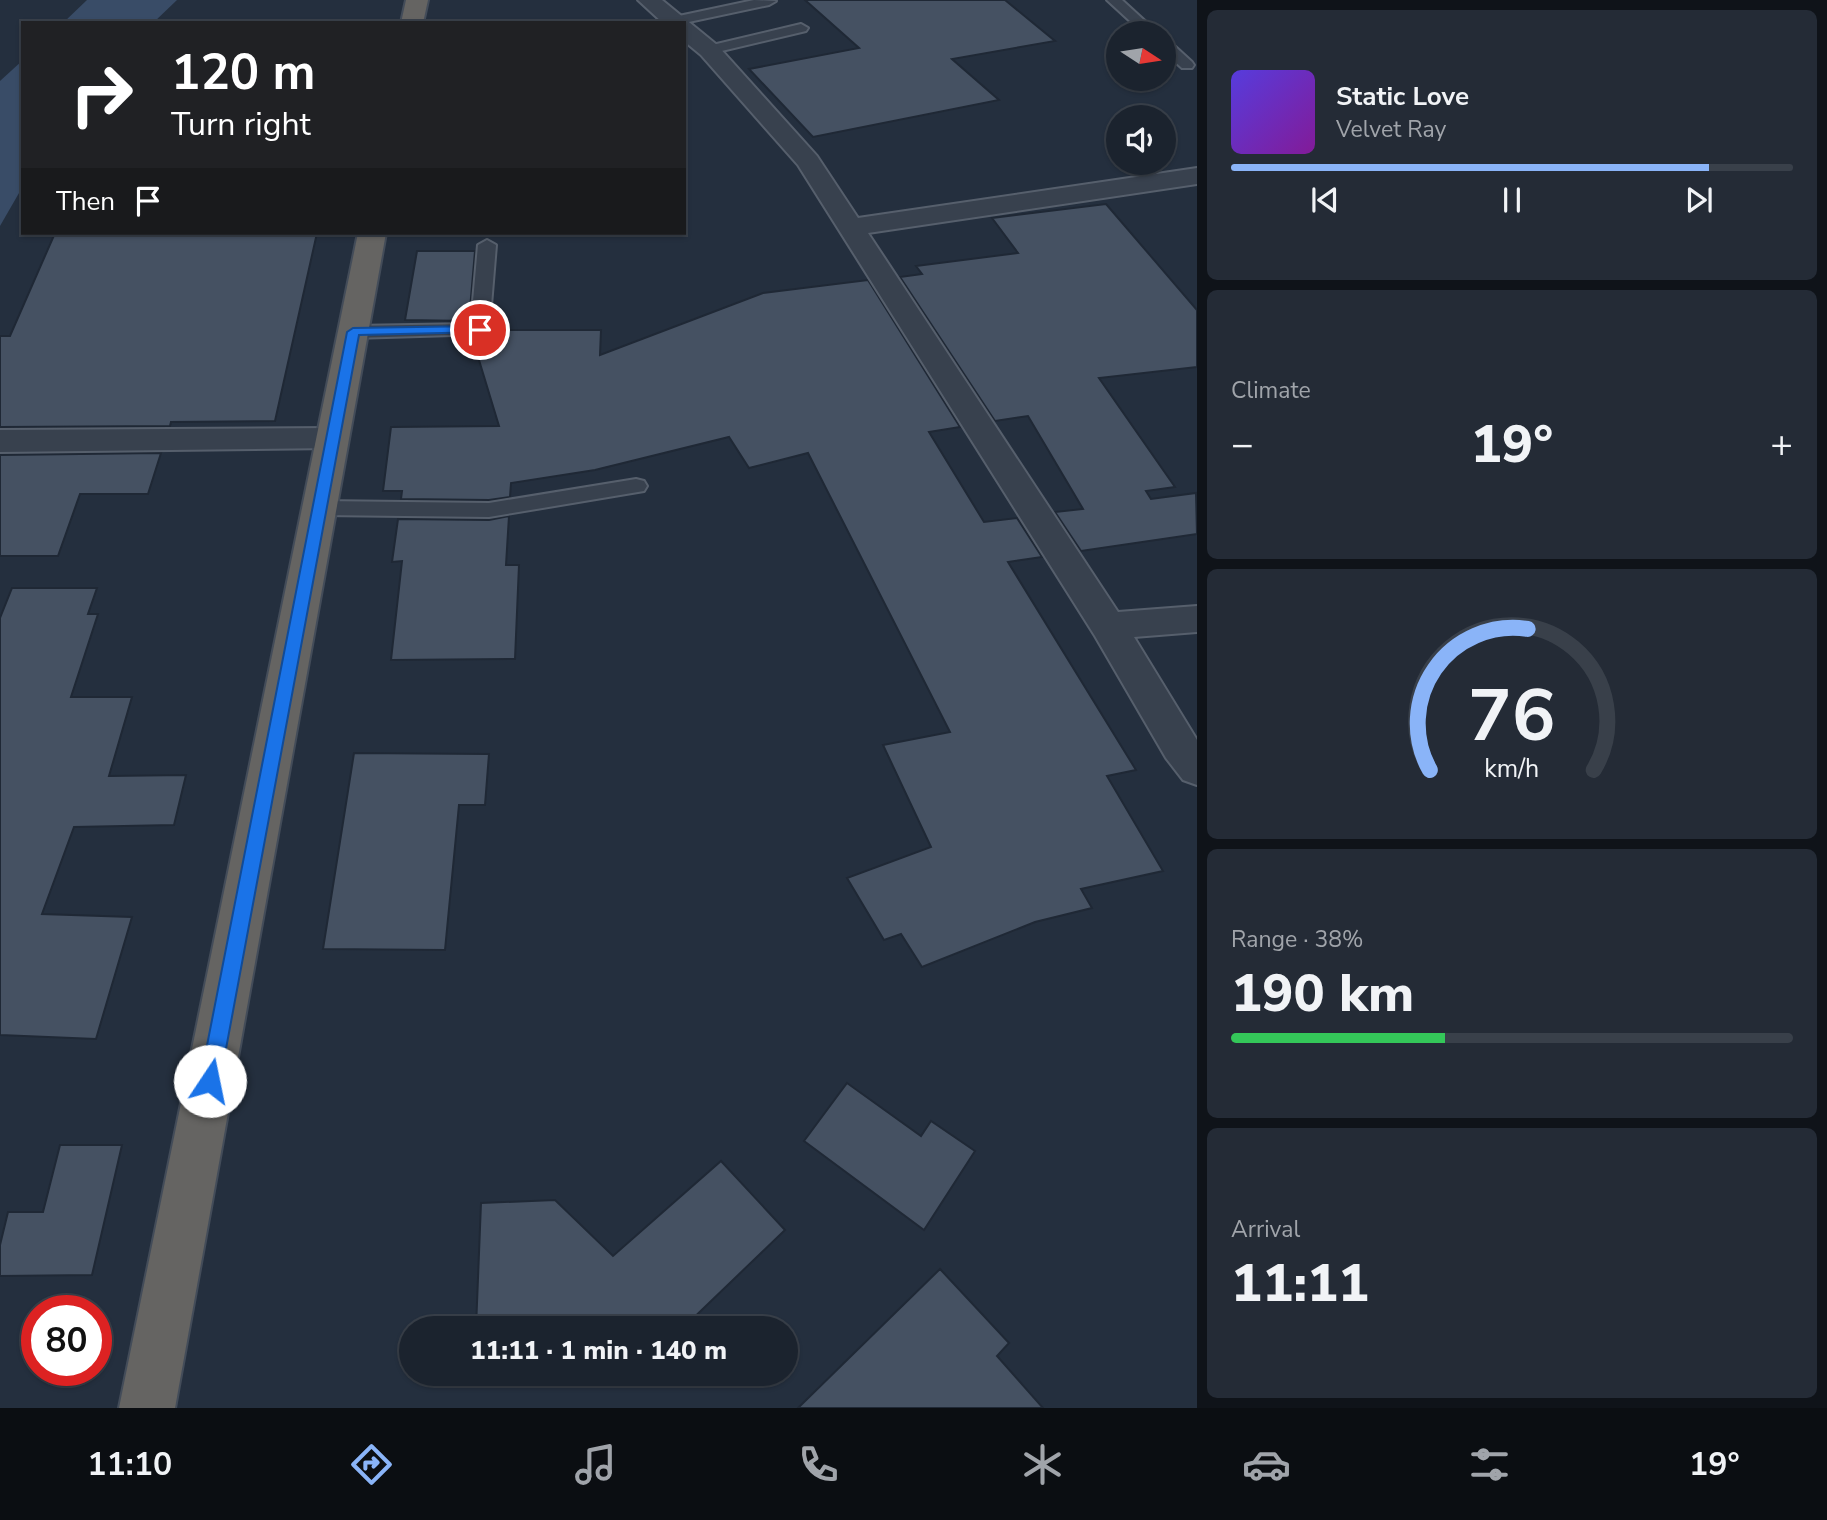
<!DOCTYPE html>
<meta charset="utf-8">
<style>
body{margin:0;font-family:"Nunito Sans",sans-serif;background:#242b36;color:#f1f3f6;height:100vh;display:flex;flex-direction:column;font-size:26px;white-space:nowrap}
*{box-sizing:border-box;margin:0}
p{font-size:23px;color:#a0a4aa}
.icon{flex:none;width:38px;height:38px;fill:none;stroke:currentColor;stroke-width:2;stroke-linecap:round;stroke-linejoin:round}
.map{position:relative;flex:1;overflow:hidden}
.side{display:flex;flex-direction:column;gap:10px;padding:10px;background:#0f1319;width:630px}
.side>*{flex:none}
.banner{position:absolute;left:21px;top:21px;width:665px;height:214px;border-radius:0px;box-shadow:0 2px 5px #0004,0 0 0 2px #39404a;background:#202124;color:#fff;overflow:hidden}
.needle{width:46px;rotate:102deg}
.tools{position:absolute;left:1106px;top:21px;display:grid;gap:14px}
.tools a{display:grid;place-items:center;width:70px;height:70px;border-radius:50%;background:#1b232e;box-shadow:0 2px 5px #0004,0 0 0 2px #39404a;font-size:35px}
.speed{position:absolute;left:21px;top:1295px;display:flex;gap:14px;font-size:35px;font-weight:700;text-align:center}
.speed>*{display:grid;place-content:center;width:91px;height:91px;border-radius:50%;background:#1b232e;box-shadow:0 2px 5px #0004,0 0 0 2px #39404a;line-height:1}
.speed .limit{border:10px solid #d22;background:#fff;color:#111}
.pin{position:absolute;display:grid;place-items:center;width:60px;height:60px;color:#fff;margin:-30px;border:4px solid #fff;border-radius:50%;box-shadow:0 2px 7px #0007}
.me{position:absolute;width:77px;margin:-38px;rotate:11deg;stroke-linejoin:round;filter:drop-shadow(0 0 5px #0008)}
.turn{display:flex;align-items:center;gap:24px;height:147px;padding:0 35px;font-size:32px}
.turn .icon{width:91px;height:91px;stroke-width:2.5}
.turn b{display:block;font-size:49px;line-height:60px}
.then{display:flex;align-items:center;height:66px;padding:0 35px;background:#0003;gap:14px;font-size:26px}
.big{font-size:52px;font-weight:800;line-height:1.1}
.side .tile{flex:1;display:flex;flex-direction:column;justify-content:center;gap:10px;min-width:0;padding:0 24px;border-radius:10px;background:#242b36}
.side .dial{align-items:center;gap:0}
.dial svg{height:182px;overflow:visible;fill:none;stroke:#39404a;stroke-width:7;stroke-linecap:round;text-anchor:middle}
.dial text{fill:#f1f3f6;stroke:none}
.song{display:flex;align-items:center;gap:21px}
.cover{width:84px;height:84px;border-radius:10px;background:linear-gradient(135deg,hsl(250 70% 55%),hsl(290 70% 35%))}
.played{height:7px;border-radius:4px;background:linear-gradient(90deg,#8ab4f8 85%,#39404a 85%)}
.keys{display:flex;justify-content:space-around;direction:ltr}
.heat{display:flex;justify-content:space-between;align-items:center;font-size:38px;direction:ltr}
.charge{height:10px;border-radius:5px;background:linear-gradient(90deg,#34c759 38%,#39404a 0)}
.trip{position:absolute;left:399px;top:1316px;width:399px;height:70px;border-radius:35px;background:#1b232e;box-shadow:0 2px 5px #0004,0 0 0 2px #39404a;font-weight:800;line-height:70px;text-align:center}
.tabs{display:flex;height:112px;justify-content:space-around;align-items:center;background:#0b0e12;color:#a0a4aa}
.tabs .icon{width:49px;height:49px}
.tabs .on{color:#8ab4f8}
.tabs b{font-size:32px;color:#f1f3f6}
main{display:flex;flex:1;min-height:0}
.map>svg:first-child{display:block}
</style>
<main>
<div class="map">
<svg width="1197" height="1408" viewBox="0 0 1197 1408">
<rect width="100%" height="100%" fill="#242f3e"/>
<g fill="#394c67">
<polygon points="87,0 177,0 153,23 63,23"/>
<polygon points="23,60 23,174 19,193 0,226 0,81"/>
</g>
<g fill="#455162" stroke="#1f2835" stroke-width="2">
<polygon points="805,0 1005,0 1055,41 952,59 999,100 813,137 749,69 859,48"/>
<polygon points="1106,204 1197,310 1197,367 1099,378 1175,487 1146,491 1151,499 1196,493 1197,534 1081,551 1055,512 1083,509 1028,416 995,421 900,277 922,274 916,266 1018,253 992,218"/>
<polygon points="55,233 317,233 275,421 171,422 170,426 0,427 0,336 10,336"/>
<polygon points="417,251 475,251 469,321 405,320"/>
<polygon points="868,280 960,427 929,432 984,522 1017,518 1042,557 1008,562 1136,770 1107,776 1163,871 1081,889 1092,908 1035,922 922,967 901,934 884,940 847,878 931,847 883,745 950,732 808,453 749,468 729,437 595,470 511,483 510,497 489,500 401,499 402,491 383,491 391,427 499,426 472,337 487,337 492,330 601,330 600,355 763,293"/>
<polygon points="161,453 148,494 80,494 58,556 0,556 0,455"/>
<polygon points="509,516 506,565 519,565 515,659 391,660 402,561 392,562 398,519 489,520"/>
<polygon points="12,588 97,588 88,614 98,614 71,697 132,697 109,776 186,775 174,825 74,827 42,914 132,917 96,1039 0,1035 0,618"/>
<polygon points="354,753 489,754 485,805 459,805 445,950 323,949"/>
<polygon points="847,1083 921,1136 931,1121 975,1151 924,1230 804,1141"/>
<polygon points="60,1145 122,1145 92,1275 0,1276 0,1245 8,1212 43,1212"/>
<polygon points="721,1161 785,1230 683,1328 476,1328 481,1203 555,1200 613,1256"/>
<polygon points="940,1269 1009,1343 997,1356 1043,1408 798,1408"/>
</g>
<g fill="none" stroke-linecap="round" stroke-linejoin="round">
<defs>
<g id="service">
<polygon points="754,0 776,1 769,5 684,23 667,21 674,17"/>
<polygon points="1107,0 1122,0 1158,33 1143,33"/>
<polygon points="801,24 808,28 806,31 709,54 702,50 704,47"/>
<polygon points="1164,40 1169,41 1192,62 1194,65 1192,68 1182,68 1164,52"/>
<polygon points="487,240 496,245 489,330 487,334 353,338 344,332 353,326 471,324 478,245"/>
<polygon points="636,479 644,481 647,486 644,491 489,517 321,515 313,513 310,508 313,503 321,501 489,503"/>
</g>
<g id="minor">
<polygon points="638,0 662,0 717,45 817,156 858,218 1197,168 1197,184 868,233 1118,612 1197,606 1197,632 1134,637 1197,740 1197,785 1183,780 1166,758 1095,636 798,165 701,55 684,41 684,23 663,23"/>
<polygon points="333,428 344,431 349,438 344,445 333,448 0,452 0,430"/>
</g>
<g id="trunk">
<polygon points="406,0 428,0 423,23 401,23"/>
<polygon points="358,233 386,233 175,1408 119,1408"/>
</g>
</defs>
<use href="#service" stroke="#565f6c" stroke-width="4"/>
<use href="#minor" stroke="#565f6c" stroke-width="4"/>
<use href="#trunk" stroke="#434c59" stroke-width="4"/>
<use href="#service" fill="#38414e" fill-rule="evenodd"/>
<use href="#minor" fill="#38414e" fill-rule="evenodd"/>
<use href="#trunk" fill="#656462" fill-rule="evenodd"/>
</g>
<polygon fill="#1a73e8" stroke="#114b97" stroke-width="2" points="480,326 486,330 484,332 359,335 220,1081 217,1087 210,1090 203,1087 200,1081 347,332 353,328"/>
</svg>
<div class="tools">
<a><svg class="needle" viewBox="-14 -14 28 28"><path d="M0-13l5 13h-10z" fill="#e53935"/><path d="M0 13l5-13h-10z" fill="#a0a4aa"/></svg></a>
<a><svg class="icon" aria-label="sound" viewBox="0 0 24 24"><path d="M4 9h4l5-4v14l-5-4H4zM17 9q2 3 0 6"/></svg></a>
</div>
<div class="speed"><div class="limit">80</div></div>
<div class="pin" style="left:480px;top:330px;background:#d93025"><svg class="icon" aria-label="arrive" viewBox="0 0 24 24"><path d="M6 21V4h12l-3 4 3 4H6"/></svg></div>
<svg class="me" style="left:210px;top:1081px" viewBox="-20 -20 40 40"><circle r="19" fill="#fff"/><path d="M0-13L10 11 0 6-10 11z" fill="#1a73e8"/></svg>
<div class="trip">11:11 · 1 min · 140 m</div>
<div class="banner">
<div class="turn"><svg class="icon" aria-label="right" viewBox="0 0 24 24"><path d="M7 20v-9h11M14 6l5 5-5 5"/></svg><div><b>120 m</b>Turn right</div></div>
<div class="then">Then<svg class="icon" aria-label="arrive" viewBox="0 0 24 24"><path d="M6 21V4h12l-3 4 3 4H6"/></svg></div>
</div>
</div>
<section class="side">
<div class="tile">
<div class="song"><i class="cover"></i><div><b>Static Love</b><p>Velvet Ray</p></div></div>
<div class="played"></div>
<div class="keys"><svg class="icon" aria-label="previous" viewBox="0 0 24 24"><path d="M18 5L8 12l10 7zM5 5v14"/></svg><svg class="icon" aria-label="pause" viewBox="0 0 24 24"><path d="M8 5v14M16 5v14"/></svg><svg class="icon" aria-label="next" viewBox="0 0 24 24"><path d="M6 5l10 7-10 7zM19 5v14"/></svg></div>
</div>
<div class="tile"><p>Climate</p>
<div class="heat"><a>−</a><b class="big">19°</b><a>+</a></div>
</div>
<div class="tile dial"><svg viewBox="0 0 100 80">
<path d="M14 69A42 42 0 1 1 86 69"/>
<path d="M14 69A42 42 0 0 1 57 7" stroke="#8ab4f8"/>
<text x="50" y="56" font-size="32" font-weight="700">76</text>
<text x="50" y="72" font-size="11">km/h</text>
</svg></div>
<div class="tile"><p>Range · 38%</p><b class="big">190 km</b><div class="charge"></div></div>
<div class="tile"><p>Arrival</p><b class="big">11:11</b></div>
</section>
</main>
<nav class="tabs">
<b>11:10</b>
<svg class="icon on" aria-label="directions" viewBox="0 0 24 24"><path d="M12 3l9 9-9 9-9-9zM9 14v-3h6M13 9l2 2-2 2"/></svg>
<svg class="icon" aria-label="music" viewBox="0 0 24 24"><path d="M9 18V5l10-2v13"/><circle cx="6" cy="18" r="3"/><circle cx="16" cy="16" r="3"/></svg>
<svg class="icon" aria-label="phone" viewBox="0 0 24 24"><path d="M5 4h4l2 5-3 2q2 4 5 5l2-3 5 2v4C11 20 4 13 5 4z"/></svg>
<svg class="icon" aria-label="climate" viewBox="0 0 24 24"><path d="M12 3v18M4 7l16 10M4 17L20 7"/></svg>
<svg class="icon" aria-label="car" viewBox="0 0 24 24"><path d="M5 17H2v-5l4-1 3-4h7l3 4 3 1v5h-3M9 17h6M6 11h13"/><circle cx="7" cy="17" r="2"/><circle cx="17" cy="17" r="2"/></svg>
<svg class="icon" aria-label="filters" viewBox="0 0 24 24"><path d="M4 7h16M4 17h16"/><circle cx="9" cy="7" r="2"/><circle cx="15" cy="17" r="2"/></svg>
<b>19°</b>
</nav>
